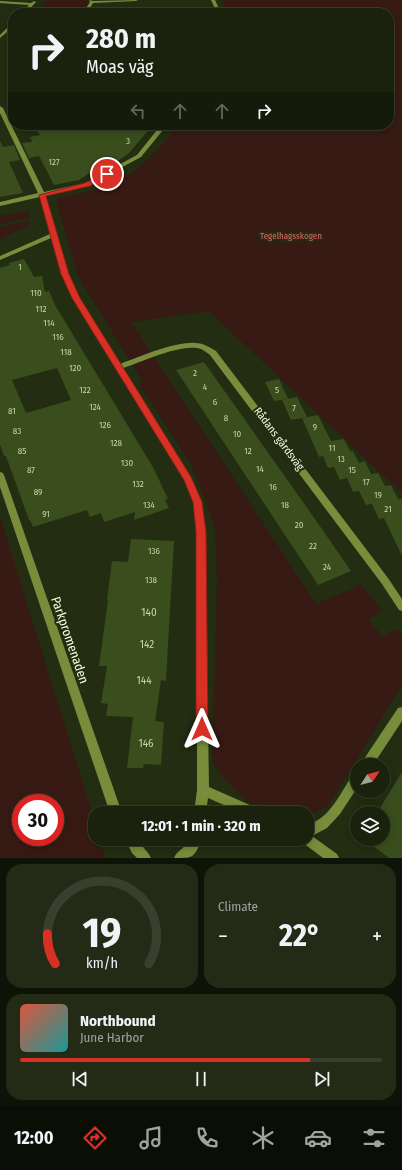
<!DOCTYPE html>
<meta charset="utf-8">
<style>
body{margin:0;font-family:"Fira Sans Condensed",sans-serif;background:#232a16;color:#f1f3f6;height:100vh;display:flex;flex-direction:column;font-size:15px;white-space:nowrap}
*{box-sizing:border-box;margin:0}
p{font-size:13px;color:#9fa49d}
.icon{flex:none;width:22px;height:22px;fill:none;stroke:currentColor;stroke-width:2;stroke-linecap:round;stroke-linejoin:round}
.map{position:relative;height:858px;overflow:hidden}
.details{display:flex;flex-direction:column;gap:6px;padding:6px;background:#0e1307;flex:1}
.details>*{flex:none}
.hud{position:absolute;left:8px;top:8px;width:386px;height:122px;border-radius:16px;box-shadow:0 2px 10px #0003,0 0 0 1px #383f2e;background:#1a220d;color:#f1f3f6;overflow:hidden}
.needle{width:26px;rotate:54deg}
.tools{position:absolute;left:350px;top:758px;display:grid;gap:8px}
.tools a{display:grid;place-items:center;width:40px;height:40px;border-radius:50%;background:#1a220d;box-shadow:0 2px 10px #0003,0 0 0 1px #383f2e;font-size:20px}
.speed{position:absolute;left:12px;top:794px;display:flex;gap:8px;font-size:20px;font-weight:700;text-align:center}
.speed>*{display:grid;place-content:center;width:52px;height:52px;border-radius:50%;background:#1a220d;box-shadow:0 2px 10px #0003,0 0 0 1px #383f2e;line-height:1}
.speed .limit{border:6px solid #d22;background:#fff;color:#111}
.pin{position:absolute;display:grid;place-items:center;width:34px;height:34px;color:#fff;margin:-17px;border:2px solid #fff;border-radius:50%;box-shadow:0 1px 4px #0007}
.me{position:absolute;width:44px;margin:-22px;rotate:0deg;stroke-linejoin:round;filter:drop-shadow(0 0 3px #0008)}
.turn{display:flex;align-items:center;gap:14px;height:84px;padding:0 12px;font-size:18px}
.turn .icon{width:52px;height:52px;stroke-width:2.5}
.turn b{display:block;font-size:28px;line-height:34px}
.lanes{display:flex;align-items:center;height:38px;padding:0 12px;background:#0003;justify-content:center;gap:20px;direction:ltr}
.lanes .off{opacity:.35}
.big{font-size:30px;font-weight:700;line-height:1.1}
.details .card{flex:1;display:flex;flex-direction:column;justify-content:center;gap:6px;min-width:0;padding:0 14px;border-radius:16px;background:#232a16}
.details .dial{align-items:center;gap:0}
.dial svg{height:104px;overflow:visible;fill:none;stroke:#383f2e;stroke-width:7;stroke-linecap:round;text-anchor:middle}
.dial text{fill:#f1f3f6;stroke:none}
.song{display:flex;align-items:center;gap:12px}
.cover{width:48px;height:48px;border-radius:6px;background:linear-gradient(135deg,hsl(10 70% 55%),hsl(180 70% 35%))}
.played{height:4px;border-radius:2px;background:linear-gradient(90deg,#d93025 80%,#383f2e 80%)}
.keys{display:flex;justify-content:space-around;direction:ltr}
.heat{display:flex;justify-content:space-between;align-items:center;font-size:22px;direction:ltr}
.details .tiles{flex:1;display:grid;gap:6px;grid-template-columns:1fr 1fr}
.card:last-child{grid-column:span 2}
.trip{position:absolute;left:88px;top:806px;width:226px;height:40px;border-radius:16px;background:#1a220d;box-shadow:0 2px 10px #0003,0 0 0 1px #383f2e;font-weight:700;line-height:40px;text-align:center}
.dock{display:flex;height:64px;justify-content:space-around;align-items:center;background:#0a0e05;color:#9fa49d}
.dock .icon{width:28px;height:28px}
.dock .selected{color:#d93025}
.dock b{font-size:18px;color:#f1f3f6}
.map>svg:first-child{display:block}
</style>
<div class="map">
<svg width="402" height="858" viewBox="0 0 402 858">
<rect width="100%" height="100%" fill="#222d11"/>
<g fill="#371a13" fill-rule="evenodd">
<polygon points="47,0 87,0 88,4 81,13 35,13"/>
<path d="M221,0H402V493L209,311L131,322L316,604L361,585L382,611L368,619L383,637L398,629L402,635V685L328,806L307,816V813H299L278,806L249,803L226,781L212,762L217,581L215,527L191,464L139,384L143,382L78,276L56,200C67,194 82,194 94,190C138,174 150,160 179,125H389V13H228Z"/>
<polygon points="28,211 30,218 0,224 0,216"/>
<polygon points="28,221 29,225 0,239 0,227"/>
<path d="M0,517L90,806L95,823V839H99L105,858H0ZM21,803H55V837H21Z"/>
</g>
<g fill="#394e1c" fill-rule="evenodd">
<polygon points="35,125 153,125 129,153 114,164 107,162 79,180 54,185 39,156 29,158 22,143 32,142 30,137 40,135"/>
<polygon points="0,141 3,147 14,145 20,160 9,162 23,193 0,197"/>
<path d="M24,259L34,277L42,276L45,292L49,291L55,305L154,469L168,499L165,500L169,508L134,520L135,512L104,522L101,513L90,517L87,510L33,527L30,520H29L6,456H4L0,445V268L10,265L9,263ZM57,368L71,400L26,413L12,380Z"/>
<polygon points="204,362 322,529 351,571 318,585 176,370"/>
<polygon points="279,379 288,399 274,401 265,382"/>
<polygon points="297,397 307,417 291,420 282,400"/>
<polygon points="318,415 331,441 344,439 350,451 353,451 359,463 365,461 371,474 378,473 385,486 391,485 398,499 402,499 402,556 384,518 379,519 372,504 366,505 359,491 353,492 347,478 340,480 334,467 328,468 323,456 319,457 302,418"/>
<polygon points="131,539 174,541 166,681 161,680 155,721 164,722 161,765 144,764 143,768 127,768 133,717 106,716 108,704 101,703 107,666 99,666 108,600 107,600 112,561 128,562"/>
<polygon points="402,772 402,858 389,858 364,839 383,839 383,813 377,813"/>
</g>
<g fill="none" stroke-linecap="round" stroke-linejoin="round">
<g fill="#778d3b" fill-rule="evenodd">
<polygon points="89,0 93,1 138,0 136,1 93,3 87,13 83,13 90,2"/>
<polygon points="211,0 215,0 221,13 217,13"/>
<polygon points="0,1 31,3 34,1 36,2 26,13 22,13 29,5 0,3"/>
<polygon points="11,24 13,24 13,27 0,38 0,35"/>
<path d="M0,106L3,108L44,192L85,183L137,155L161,125H167L141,157L89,185L45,195L56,232L58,234L57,235L68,274L79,298L120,364C140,357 175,341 196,343C203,343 209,347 216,351L388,578L402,599V611L399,610L382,584L210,355C206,352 202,348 196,348C178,345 141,362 123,368L192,479L201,502L205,531L209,787L259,809L261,813H242L208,798L206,813H194L197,790V531L193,502L184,480L73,298L62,274L51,238L0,260V256L50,234L40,197L0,206V202L38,193L0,113Z"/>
<polygon points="0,472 3,473 4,475 122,813 110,813 0,487"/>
<polygon points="402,707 402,721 373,765 360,765 398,708"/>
<path d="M357,772V788L340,814L327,828L312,836L337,854L339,858H323L303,843L301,839H307V825C330,819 341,792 353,774Z"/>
<path d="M125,839H137C141,846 148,851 151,858H137L132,853Z"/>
<path d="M190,839H202C194,858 194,858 174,858C177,850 185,849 190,839Z"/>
</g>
</g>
<polygon fill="#d93025" stroke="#8d1f18" points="107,172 110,174 109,176 90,186 46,196 69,274 80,298 191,477 202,502 206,531 208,729 207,733 202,735 198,733 196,729 196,531 193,502 184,480 72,298 61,274 39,195 85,183"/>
<g text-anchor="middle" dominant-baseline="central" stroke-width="4" stroke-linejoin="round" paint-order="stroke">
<g font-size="9" fill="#c4d3ac">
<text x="128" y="141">3</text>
<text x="54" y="162">127</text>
<text x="20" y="267">1</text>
<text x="36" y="293">110</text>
<text x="41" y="309">112</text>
<text x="49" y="323">114</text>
<text x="58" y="337">116</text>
<text x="66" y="352">118</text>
<text x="75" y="368">120</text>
<text x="195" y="373">2</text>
<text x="205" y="387">4</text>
<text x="85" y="390">122</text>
<text x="277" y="390">5</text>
<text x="215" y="402">6</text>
<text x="95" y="407">124</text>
<text x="294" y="408">7</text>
<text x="12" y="411">81</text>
<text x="226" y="418">8</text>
<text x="105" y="425">126</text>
<text x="315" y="427">9</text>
<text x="17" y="431">83</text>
<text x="237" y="434">10</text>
<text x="116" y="443">128</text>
<text x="332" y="448">11</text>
<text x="22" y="451">85</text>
<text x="248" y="451">12</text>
<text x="341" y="459">13</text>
<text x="127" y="463">130</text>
<text x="260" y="469">14</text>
<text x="31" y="470">87</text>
<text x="352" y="470">15</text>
<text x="366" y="482">17</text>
<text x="138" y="484">132</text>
<text x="273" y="487">16</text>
<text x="38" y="492">89</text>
<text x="378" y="495">19</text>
<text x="149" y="505">134</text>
<text x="285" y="505">18</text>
<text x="388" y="509">21</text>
<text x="46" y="514">91</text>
<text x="299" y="525">20</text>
<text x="313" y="546">22</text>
<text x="154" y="551">136</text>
<text x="327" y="567">24</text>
<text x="151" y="580">138</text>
</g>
<g font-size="9" fill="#e46366" stroke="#222d11">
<text x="291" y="236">Tegelhagsskogen</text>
</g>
<g font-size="11" fill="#f3ffdc" stroke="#222d11">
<text transform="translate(279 439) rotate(53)">Rådans gårdsväg</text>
</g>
<g font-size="11" fill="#c4d3ac">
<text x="149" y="612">140</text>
<text x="147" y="644">142</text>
<text x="144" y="680">144</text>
<text x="146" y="743">146</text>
</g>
<g font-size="13" fill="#f3ffdc" stroke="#222d11">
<text transform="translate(70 640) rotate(71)">Parkpromenaden</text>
</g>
</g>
</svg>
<div class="tools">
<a><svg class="needle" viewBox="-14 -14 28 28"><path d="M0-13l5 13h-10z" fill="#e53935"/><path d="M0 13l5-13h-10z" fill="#9fa49d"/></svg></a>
<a><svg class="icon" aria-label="layers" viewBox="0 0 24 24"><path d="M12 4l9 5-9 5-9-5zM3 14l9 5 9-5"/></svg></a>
</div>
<div class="speed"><div class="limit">30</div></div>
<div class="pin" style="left:107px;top:174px;background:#d93025"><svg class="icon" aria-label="arrive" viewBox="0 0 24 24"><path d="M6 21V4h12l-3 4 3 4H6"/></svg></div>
<svg class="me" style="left:202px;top:729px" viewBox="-20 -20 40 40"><path d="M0-17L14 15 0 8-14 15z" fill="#d93025" stroke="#fff" stroke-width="4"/></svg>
<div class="trip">12:01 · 1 min · 320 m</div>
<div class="hud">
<div class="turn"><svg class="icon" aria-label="right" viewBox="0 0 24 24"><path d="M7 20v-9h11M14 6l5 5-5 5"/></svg><div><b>280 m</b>Moas väg</div></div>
<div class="lanes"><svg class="icon off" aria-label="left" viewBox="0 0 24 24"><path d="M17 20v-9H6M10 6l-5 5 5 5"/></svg><svg class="icon off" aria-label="ahead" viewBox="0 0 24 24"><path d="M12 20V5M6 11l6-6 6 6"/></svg><svg class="icon off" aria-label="ahead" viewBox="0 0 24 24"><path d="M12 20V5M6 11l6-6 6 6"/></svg><svg class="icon" aria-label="right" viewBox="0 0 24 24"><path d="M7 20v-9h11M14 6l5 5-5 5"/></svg></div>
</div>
</div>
<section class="details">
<div class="tiles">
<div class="card dial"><svg viewBox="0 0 100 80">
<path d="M14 69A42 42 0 1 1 86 69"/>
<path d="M14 69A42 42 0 0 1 8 46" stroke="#d93025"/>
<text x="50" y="56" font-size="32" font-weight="700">19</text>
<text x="50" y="72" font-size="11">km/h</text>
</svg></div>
<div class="card"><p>Climate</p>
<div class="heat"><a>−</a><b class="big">22°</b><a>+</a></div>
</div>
<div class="card">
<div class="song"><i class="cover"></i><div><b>Northbound</b><p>June Harbor</p></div></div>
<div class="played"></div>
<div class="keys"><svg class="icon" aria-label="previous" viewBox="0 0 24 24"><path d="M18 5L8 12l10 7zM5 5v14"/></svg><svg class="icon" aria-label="pause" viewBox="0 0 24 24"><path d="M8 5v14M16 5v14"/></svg><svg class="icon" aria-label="next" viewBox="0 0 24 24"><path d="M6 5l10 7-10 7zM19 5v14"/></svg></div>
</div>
</div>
</section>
<nav class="dock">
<b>12:00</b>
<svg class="icon selected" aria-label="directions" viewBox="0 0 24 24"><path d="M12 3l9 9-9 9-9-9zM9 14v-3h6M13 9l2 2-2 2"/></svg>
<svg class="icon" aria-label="music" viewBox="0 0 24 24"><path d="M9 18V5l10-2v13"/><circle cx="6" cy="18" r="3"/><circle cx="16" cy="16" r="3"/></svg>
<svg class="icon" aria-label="phone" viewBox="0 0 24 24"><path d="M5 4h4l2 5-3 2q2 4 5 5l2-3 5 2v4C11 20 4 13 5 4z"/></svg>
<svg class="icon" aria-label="climate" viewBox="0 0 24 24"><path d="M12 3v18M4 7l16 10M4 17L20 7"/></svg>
<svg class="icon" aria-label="car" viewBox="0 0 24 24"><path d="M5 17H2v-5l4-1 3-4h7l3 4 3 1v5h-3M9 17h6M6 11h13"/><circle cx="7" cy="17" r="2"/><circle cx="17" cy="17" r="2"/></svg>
<svg class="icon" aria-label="filters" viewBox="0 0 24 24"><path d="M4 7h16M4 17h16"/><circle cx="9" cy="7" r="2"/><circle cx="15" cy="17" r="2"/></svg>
</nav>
